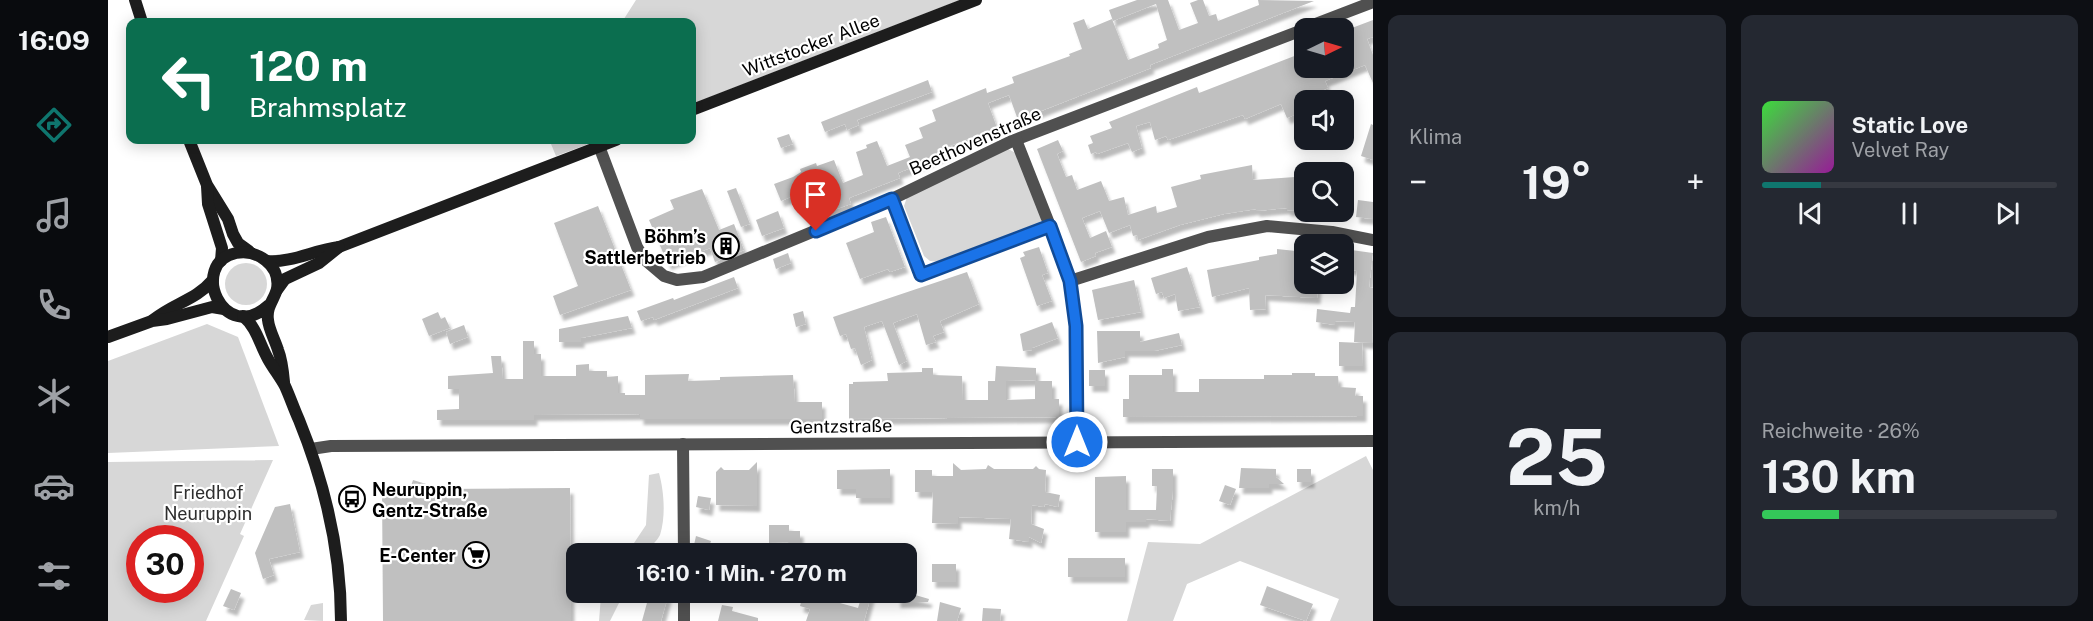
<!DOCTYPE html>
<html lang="de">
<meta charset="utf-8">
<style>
body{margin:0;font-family:"Public Sans",sans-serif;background:#242831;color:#f1f3f6;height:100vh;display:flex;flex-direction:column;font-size:22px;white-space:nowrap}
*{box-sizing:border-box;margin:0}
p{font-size:20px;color:#9ea1a6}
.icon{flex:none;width:33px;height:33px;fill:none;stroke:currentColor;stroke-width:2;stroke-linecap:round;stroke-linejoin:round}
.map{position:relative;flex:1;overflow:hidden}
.sheet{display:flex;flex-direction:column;gap:15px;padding:15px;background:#0d0f14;width:720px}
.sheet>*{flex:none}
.hud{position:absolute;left:18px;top:18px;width:570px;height:126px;border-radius:12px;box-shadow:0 3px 15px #0003;background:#0b6e4f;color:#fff;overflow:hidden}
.needle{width:39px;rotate:85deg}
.controls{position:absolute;left:1186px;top:18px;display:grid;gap:12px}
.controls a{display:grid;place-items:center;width:60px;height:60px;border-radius:12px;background:#171b24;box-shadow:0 3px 15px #0003;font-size:30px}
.speed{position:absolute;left:18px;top:525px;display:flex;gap:12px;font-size:30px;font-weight:700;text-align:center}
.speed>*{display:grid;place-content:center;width:78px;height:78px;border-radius:50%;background:#171b24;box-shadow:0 3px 15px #0003;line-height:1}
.speed .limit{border:9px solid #d22;background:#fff;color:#111}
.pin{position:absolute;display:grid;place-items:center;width:51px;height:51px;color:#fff;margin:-62px -26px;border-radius:50% 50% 50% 0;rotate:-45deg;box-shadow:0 0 6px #0007}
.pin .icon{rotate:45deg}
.me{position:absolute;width:66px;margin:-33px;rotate:0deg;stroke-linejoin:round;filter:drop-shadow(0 0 4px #0008)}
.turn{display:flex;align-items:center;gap:21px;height:126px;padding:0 24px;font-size:27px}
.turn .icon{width:78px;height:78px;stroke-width:2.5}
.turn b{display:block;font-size:42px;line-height:51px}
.big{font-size:45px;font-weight:700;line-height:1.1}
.sheet .widget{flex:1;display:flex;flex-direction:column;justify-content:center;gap:9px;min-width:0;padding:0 21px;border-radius:12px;background:#242831}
.sheet .dial{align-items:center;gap:0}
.dial b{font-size:78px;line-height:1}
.song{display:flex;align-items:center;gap:18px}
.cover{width:72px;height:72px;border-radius:9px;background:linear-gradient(135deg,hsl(120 70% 55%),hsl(300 70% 35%))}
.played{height:6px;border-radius:3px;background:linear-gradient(90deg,#0f766e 20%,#363941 20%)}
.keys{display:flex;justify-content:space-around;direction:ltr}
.heat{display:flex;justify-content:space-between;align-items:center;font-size:33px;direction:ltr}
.charge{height:9px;border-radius:4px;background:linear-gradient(90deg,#34c759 26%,#363941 0)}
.sheet .tiles{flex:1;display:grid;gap:15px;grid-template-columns:repeat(2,1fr)}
.trip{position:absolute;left:458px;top:543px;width:351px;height:60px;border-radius:12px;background:#171b24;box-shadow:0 3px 15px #0003;font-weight:700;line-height:60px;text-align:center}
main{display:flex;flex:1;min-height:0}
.tabs{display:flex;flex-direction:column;width:108px;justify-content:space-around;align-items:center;background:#090b0e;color:#9ea1a6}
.tabs .icon{width:42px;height:42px}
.tabs .current{color:#0f766e}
.tabs b{font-size:27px;color:#f1f3f6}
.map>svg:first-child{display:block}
</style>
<main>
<nav class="tabs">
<b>16:09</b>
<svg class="icon current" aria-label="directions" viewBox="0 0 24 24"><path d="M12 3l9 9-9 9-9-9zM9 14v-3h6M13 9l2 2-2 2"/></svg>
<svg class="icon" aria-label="music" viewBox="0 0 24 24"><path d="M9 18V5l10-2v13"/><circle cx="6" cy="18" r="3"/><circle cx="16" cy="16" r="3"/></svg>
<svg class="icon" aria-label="phone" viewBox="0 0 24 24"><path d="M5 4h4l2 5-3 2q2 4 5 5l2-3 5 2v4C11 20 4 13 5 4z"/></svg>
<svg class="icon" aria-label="climate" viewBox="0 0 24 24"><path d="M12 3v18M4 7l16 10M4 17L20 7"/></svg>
<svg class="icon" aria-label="car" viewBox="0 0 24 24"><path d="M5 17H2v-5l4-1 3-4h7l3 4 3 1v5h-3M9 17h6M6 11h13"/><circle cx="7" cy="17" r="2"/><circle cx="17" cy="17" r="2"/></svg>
<svg class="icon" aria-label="filters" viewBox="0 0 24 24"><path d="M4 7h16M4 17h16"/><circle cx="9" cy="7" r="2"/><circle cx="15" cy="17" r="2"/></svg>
</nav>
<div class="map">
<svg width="1265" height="621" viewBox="0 0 1265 621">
<defs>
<filter id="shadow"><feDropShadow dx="3.5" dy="6" stdDeviation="1.5" flood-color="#0004"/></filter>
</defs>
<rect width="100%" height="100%" fill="#fff"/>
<g fill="#d7d7d7" fill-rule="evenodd">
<polygon points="528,0 852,0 584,104 584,22 514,22"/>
<polygon points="446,140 491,140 448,156 443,144"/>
<polygon points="900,149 908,153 933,214 933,221 929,226 832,262 822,261 816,256 796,206 799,197"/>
<circle cx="138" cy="284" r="21"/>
<polygon points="99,324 130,337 171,446 0,453 0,361"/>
<polygon points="1258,456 1265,470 1265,621 1222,621 1231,599 1132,561 1079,584 1065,621 1019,621 1040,542 1092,544"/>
<path d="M165,460L132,534L136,536L98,621H0V462ZM82,538V590H32V538Z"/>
<path d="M551,473C556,491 558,516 552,535C549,541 541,548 537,553H511L526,543L538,525L541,475Z"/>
<polygon points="495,593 516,593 502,621 491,621 493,596"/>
<polygon points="215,603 215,621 196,620 203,605"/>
</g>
<g fill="#c0c0c0" filter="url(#shadow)">
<polygon points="1029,0 1060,0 1071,30 1090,23 1082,3 1090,0 1095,0 1101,16 1108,14 1110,21 1151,5 1150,0 1206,1 1042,65 1043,68 910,120 901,95 880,103 889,128 839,147 841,153 790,173 792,178 741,198 743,204 708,216 697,191 673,201 666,184 685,177 693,172 692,169 708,163 709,166 726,160 735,183 755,175 748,152 759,148 758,145 769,141 779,166 802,157 797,145 815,138 811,128 828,121 824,110 878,88 879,93 906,83 904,77 962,56 961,54 974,49 965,23 976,19 980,29 1004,19 1020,60 1051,48 1050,44 1059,40 1048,4 1005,21 1001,10"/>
<polygon points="1265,20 1265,37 1259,39 1265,55 1265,83 1257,65 1217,81 1220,88 1211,92 1212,96 1197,100 1197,111 1179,118 1173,104 1137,119 1135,115 1060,140 1058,136 1047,140 1042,122 1028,126 1034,148 1024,152 1020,143 989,154 988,152 983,154 980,145 985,143 982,136 1004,128 1001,122 1089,87 1091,93 1189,55 1197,75 1218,68 1236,68 1236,31"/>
<polygon points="820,80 824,92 749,120 751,125 739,130 737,124 717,132 713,122"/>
<polygon points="1263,124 1265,125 1265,160 1253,156"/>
<polygon points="681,134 685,144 673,148 669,138"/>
<polygon points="950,140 955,151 949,154 958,177 964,175 969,190 993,181 1001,201 1016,197 1020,215 1048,206 1049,213 1069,207 1063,187 1093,179 1092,175 1144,165 1145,180 1187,177 1187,171 1197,172 1195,211 1179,210 1179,208 1148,211 1148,209 1116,214 1072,225 1030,240 1029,235 1025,236 1022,225 1001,233 992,211 974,218 982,238 998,231 1004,247 987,253 988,256 973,262 929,149"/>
<polygon points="628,188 642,224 633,227 619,191"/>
<polygon points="594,189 611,230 626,224 636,250 607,262 602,248 560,264 541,220 566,209 562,200"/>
<polygon points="1250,200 1265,202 1265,219 1248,217"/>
<polygon points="490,206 523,290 452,315 445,296 470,286 446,223"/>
<polygon points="670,211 676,228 654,236 648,220"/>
<polygon points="778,217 797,267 782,272 780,269 752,279 738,243 766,232 763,222"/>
<polygon points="931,247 940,273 934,275 944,301 929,306 912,258 917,256 915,252"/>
<polygon points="1169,249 1197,252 1197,284 1210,284 1209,298 1157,295 1158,309 1142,310 1141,288 1104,297 1099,270 1151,260 1151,257 1169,254"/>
<polygon points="1236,249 1265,253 1261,287 1265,288 1264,343 1246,342 1247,322 1227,321 1227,325 1208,322 1209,309 1242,313 1243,307 1247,307 1249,271 1236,267"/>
<polygon points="680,253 683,263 668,269 665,259"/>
<polygon points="1079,267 1092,307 1070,311 1067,294 1056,298 1054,292 1048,294 1043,278"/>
<polygon points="859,272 871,304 832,321 836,332 825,336 828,342 818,345 809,314 785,323 799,361 791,365 774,321 756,327 764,360 753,365 747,348 743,349 738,334 732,336 725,317"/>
<polygon points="626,277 630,288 546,320 545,317 533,321 529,311 565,298 566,300"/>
<polygon points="1026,280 1033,312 990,320 984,290"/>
<polygon points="695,311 698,324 688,327 685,314"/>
<polygon points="330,312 333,319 337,317 342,328 321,336 314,319"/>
<polygon points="520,316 524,328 473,338 473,342 451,342 451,329"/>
<polygon points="944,322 950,338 924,348 924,350 915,351 912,334"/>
<polygon points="356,325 360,337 342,344 338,332"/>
<polygon points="989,331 1032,331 1032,342 1071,333 1074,345 1046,351 1017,351 1017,357 990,363"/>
<polygon points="415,341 426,341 426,354 433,354 433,376 468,376 468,365 481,364 481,371 499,371 499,377 510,376 510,393 517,393 517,395 537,395 537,375 581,374 580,381 612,380 612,377 685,375 687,402 714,402 714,419 532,419 532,414 426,415 426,420 329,420 329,410 351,409 351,389 340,389 340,376 385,373 383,356 393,356 395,379 415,379"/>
<polygon points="1231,342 1254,343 1255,366 1231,366"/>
<polygon points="888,366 928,368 928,380 898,381 898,400 927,399 927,381 944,381 944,399 951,399 951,417 741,419 741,384 745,384 745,382 780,381 779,373 814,372 814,368 825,368 825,375 854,376 855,400 880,400 880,381 887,381"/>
<polygon points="1054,369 1065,369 1065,392 1091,392 1091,379 1156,379 1156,375 1184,375 1184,373 1207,373 1207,376 1230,376 1231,387 1248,388 1247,396 1255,396 1255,416 1015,417 1015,399 1021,399 1021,375 1054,375"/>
<rect x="981" y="370" width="16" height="16"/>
<polygon points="649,462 649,506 608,505 608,472 613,467 616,470 641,470"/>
<polygon points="845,463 853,470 878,469 880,465 886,469 925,469 928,466 931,469 938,470 937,492 952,495 950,507 937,504 936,507 924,505 923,524 936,529 933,543 921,537 921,542 901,539 903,519 850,517 850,524 824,523 825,492 807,492 807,470 824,470 824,476 845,476"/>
<polygon points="1133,468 1168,469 1168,477 1176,484 1161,484 1161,488 1131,488"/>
<polygon points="782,469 782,498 748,498 748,489 729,489 729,470"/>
<polygon points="1044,469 1065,469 1065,490 1062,521 1038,519 1038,522 1018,522 1018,532 987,532 987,477 1018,476 1018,510 1048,510 1049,486 1044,486"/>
<rect x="1189" y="469" width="14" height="13"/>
<polygon points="305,480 328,487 328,489 462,488 463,621 275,621 274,490 302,489"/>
<polygon points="1117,485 1128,489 1122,505 1111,501"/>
<polygon points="590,496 603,498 601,510 588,507"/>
<polygon points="182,504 192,552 161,559 166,575 155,579 147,553 167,507"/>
<polygon points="661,525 681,525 681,531 692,531 692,554 681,554 681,542 661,543"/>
<polygon points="588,536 603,541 599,554 584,554"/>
<rect x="960" y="558" width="57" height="19"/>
<rect x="824" y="564" width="24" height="18"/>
<polygon points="1159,586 1205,604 1198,621 1152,605"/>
<polygon points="123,589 133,593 126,610 115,606"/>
<polygon points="542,592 560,596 553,621 534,621"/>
<polygon points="696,592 723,592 721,600 750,608 755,592 764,592 756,621 698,621 702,609 692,606"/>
<polygon points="789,592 797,592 821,599 820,602 789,602"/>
<polygon points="832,602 853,608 849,621 829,621"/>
<polygon points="614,605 625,607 624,611 650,618 650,621 610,621"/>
<polygon points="875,608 893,609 892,621 874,621"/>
</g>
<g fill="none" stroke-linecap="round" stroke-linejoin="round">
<g stroke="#505050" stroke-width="12">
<polyline points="1197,28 1265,2"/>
<polyline points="491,146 529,247 536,259 556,276 569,280 595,277 784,199 904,141 1197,29"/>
<polyline points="784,199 813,275 942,226 908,140"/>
<polyline points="942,226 962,281 968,325 969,442"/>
<polyline points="962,281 1100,237 1159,226 1224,232 1265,240"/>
<polyline points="575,444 576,554"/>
<polyline points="203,449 223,446 1265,441"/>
<polyline points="576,592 576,621"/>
</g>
<g stroke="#1d1d1d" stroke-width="12">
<polyline points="27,0 34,22"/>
<polyline points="584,110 868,0"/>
<polyline points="81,140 99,185 120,219 125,234 130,243 141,251"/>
<polyline points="99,186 100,204 114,248 113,261"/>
<path d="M159,261C184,263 206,250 231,247L508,140"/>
<polyline points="169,290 177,279 211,263 231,247"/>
<path d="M161,305C115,347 80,263 128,253C149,249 173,265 169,289C166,300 158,307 160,320C161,330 167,340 170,350C174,360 175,371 176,382"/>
<path d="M135,316C149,328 151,343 160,359C165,368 172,377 177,386C182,397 186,409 191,420C217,484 233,552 233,621"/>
<path d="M45,320C66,303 88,300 105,280"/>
<polyline points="0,337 44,321 59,319 104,307 116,309"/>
</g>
</g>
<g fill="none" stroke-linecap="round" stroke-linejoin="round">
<defs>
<polyline id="route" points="708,231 784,199 813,275 942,226 962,281 968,326 969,442"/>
</defs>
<use href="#route" stroke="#114b97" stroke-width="15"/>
<use href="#route" stroke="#1a73e8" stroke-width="10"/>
</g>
<defs>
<symbol id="building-ring" viewBox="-11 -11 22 22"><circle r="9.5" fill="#fff" stroke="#000" stroke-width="1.5"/><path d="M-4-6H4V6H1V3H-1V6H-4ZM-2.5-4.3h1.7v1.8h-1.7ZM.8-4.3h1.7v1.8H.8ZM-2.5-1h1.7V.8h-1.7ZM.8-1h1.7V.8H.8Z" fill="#000"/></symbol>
<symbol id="bus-ring" viewBox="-11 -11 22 22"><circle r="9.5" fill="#fff" stroke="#000" stroke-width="1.5"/><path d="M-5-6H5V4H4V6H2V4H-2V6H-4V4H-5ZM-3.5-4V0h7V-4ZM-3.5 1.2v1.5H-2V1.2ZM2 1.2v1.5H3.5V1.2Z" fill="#000"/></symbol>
<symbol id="supermarket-ring" viewBox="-11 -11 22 22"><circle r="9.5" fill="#fff" stroke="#000" stroke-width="1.5"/><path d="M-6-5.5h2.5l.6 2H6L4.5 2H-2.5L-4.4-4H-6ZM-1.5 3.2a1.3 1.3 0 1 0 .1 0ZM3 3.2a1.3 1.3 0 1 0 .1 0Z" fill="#000"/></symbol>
</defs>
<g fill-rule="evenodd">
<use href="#building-ring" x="603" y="231" width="30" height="30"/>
<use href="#bus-ring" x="229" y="484" width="30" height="30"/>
<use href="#supermarket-ring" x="353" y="540" width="30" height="30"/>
</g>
<g text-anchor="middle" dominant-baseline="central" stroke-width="4.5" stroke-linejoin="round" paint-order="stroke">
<g font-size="18" fill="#000" stroke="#fff">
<text transform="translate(703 45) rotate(-21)">Wittstocker Allee</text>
<text transform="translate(867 141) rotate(-24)">Beethovenstraße</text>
<text transform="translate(733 426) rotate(-1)">Gentzstraße</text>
</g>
<g font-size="18" font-weight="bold" fill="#000" stroke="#fff" text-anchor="end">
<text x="598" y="236">Böhm’s<tspan x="598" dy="21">Sattlerbetrieb</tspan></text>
<text x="264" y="489" text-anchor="start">Neuruppin,<tspan x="264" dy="21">Gentz-Straße</tspan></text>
<text x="348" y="555">E-Center</text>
</g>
<g font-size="18" fill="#2e2e2e" stroke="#fff">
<text x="100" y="492">Friedhof<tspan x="100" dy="21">Neuruppin</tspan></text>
</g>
</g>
</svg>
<div class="controls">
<a><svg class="needle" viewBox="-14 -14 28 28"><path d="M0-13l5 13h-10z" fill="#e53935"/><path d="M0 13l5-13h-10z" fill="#9ea1a6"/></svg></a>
<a><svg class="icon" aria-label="sound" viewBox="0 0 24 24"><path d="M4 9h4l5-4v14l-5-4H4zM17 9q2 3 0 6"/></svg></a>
<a><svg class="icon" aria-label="search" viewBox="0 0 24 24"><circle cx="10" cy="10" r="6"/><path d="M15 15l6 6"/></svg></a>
<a><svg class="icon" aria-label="layers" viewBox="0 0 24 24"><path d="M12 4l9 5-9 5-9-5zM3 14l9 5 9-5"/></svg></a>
</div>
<div class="speed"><div class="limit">30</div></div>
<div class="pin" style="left:708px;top:231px;background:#d93025"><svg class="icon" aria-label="arrive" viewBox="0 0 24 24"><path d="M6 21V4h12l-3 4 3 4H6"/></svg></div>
<svg class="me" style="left:969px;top:442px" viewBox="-20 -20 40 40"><circle r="17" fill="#1a73e8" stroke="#fff" stroke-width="3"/><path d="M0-11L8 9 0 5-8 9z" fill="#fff"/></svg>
<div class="trip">16:10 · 1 Min. · 270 m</div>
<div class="hud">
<div class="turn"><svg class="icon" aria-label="left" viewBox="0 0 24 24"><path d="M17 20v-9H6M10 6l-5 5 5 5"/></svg><div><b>120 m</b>Brahmsplatz</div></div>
</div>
</div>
<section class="sheet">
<div class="tiles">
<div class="widget"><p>Klima</p>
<div class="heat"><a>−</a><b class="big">19°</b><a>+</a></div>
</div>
<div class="widget">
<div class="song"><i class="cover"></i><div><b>Static Love</b><p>Velvet Ray</p></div></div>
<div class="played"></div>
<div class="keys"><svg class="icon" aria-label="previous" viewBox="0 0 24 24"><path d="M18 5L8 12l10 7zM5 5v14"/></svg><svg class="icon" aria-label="pause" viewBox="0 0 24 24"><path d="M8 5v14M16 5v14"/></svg><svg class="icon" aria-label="next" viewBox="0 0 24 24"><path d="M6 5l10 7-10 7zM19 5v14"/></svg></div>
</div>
<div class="widget dial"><b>25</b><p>km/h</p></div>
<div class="widget"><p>Reichweite · 26%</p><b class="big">130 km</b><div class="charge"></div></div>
</div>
</section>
</main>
